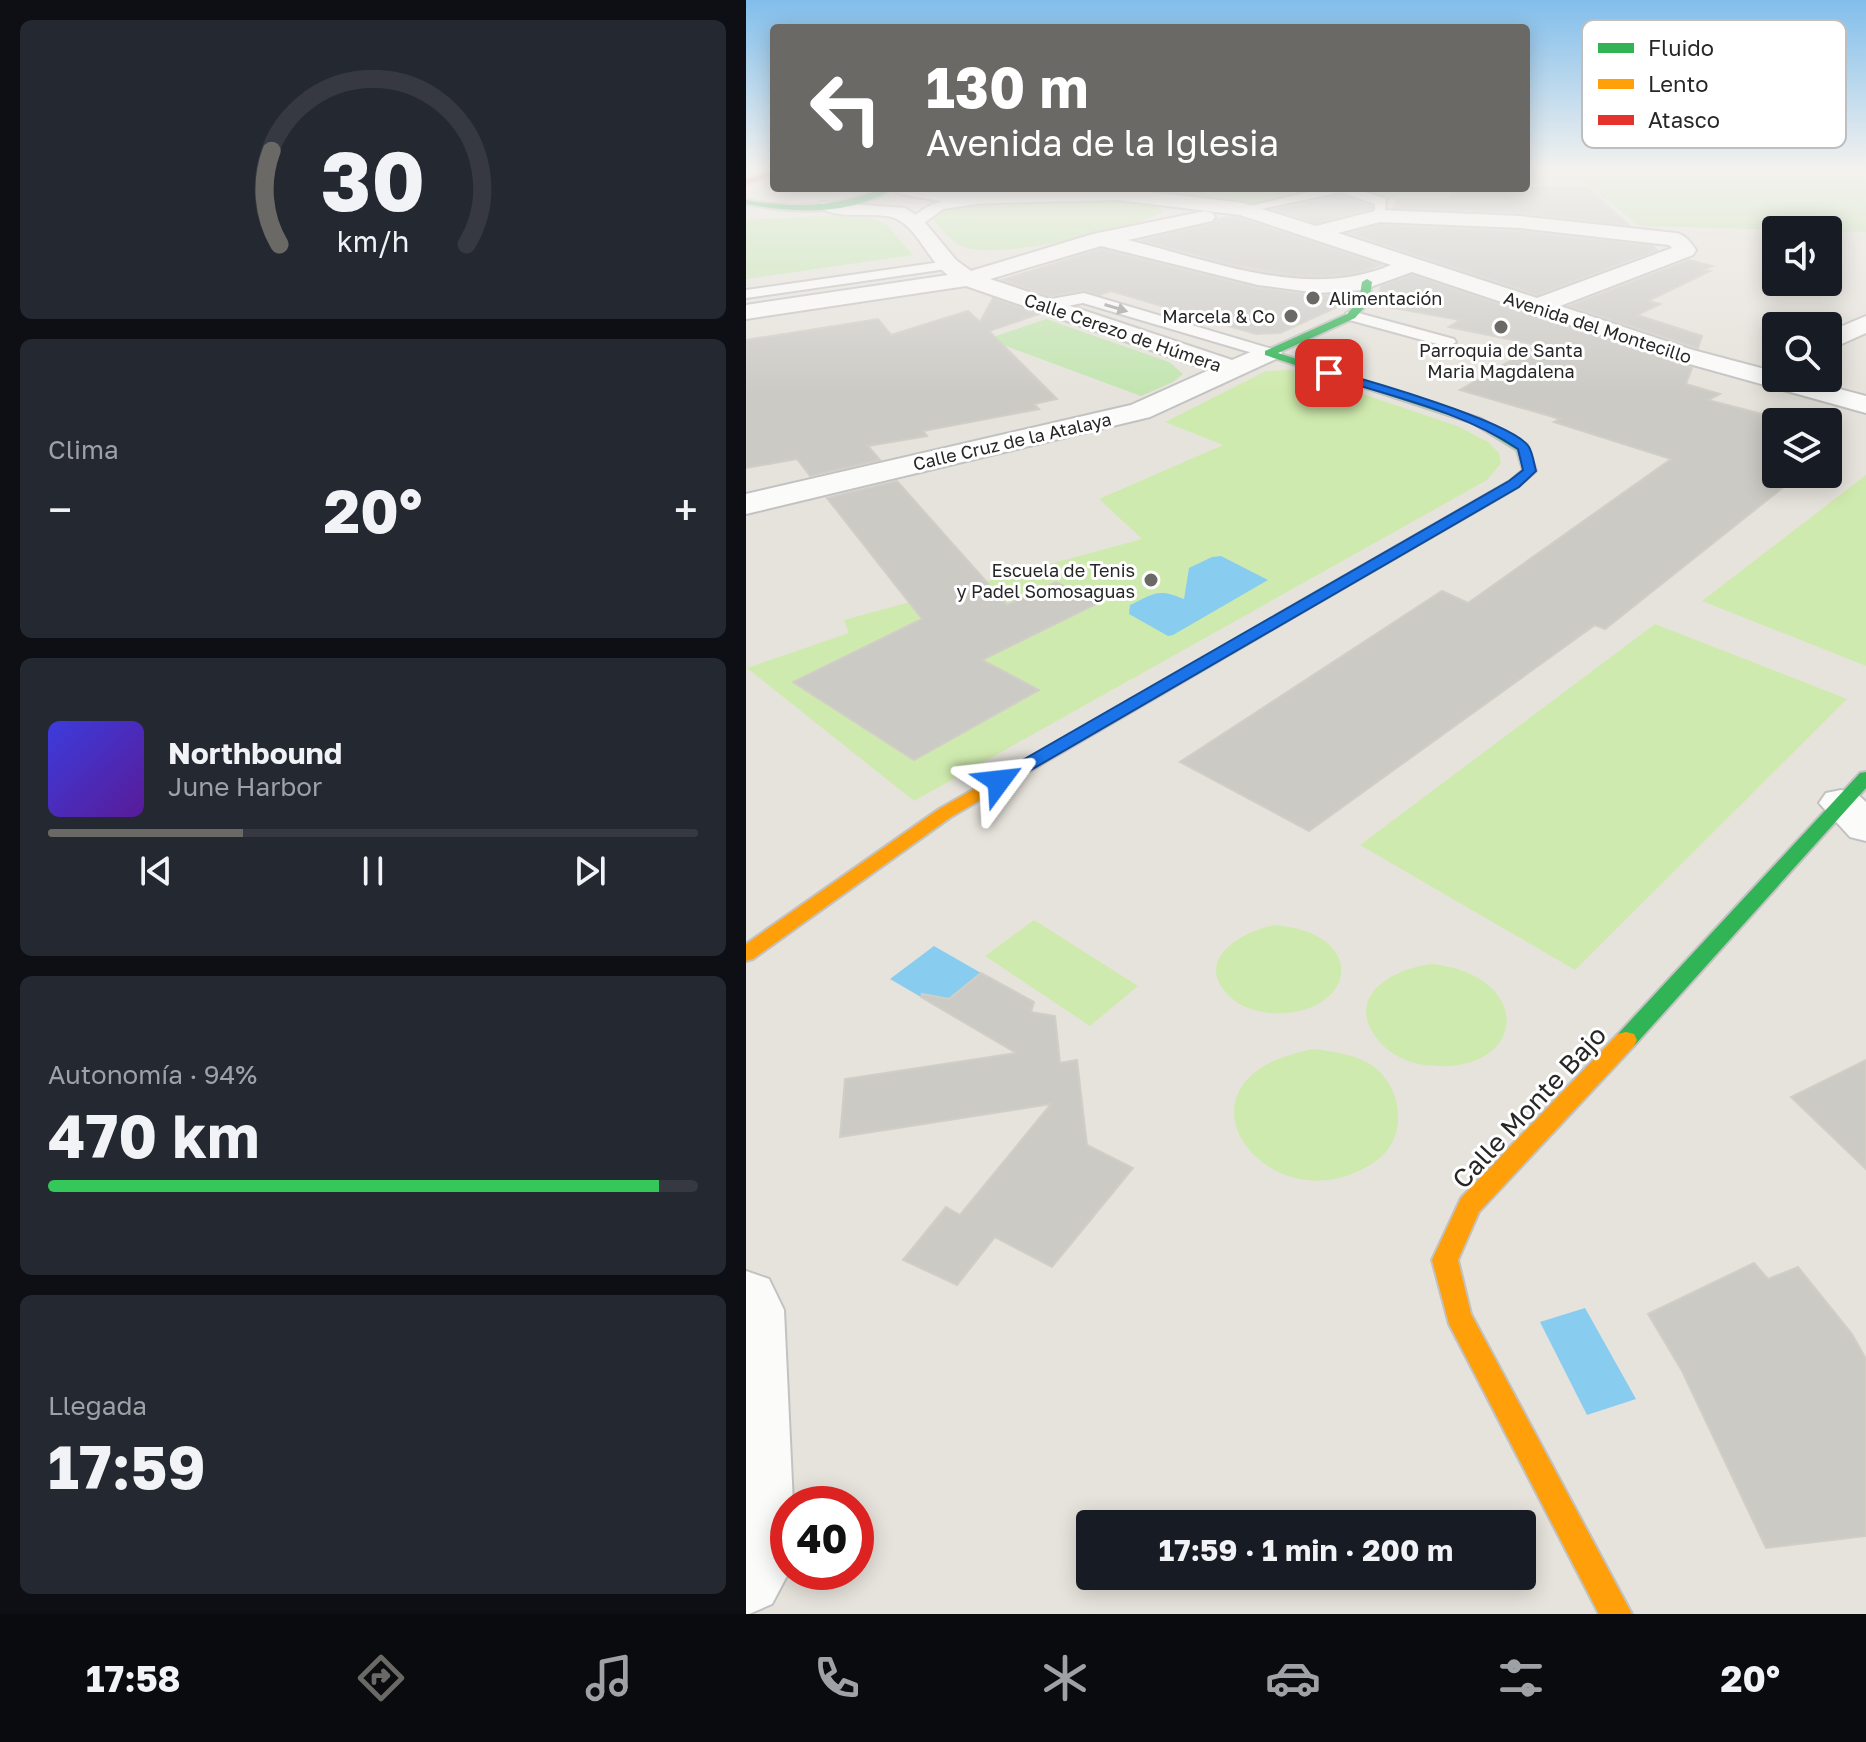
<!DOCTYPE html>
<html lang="es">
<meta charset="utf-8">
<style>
body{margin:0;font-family:"Golos Text",sans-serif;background:#242831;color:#f1f3f6;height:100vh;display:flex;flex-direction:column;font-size:30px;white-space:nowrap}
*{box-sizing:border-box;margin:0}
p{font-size:26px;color:#9ea1a6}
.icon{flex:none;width:44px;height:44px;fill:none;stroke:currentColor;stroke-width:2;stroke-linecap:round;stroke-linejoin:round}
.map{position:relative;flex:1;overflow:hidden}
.drawer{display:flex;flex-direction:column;gap:20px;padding:20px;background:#0d0f14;width:746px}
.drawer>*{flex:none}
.guide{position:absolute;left:24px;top:24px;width:760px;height:168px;border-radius:8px;box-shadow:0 4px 20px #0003;background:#6a6966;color:#fff;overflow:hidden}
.controls{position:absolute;left:1016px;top:216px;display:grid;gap:16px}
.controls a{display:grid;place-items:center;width:80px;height:80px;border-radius:8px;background:#171b24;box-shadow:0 4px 20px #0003;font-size:40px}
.speed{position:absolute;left:24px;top:1486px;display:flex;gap:16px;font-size:40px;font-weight:700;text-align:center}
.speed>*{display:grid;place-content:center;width:104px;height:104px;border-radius:50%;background:#171b24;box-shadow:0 4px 20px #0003;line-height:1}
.speed .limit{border:12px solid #d22;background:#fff;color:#111}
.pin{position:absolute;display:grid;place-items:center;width:68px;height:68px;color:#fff;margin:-34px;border-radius:16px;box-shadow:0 4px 12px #0006}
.me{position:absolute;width:88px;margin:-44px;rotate:60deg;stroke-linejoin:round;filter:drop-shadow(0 0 6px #0008)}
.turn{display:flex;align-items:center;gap:28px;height:168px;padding:0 24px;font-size:36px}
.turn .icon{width:104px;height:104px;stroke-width:2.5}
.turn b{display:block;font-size:56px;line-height:68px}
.big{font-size:60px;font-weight:700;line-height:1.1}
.drawer .widget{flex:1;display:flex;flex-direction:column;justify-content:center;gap:12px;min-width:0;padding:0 28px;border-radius:12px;background:#242831}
.drawer .dial{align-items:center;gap:0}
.dial svg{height:208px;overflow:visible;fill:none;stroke:#363941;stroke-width:7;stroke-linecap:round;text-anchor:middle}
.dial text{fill:#f1f3f6;stroke:none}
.song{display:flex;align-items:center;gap:24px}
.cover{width:96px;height:96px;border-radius:12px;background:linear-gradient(135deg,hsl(240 70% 55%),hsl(270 70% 35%))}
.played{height:8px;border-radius:4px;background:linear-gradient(90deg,#6a6966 30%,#363941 30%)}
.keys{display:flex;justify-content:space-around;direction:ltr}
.heat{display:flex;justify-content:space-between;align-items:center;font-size:44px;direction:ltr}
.charge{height:12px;border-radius:6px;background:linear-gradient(90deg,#34c759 94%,#363941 0)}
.trip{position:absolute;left:330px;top:1510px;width:460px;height:80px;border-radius:8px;background:#171b24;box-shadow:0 4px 20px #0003;font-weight:700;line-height:80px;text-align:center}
.menu{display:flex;height:128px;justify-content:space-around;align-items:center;background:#090b0e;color:#9ea1a6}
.menu .icon{width:56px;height:56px}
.menu .on{color:#6a6966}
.menu b{font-size:36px;color:#f1f3f6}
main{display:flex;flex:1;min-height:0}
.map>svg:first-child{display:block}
</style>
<main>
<section class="drawer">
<div class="widget dial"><svg viewBox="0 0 100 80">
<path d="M14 69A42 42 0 1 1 86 69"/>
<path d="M14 69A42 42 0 0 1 11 33" stroke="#6a6966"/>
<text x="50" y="56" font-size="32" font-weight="700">30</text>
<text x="50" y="72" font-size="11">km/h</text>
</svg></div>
<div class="widget"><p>Clima</p>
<div class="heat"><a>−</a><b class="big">20°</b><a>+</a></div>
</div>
<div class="widget">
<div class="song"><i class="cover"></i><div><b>Northbound</b><p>June Harbor</p></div></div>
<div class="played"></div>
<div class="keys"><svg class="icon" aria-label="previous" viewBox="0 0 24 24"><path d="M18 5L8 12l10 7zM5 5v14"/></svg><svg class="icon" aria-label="pause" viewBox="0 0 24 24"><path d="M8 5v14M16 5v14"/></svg><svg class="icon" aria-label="next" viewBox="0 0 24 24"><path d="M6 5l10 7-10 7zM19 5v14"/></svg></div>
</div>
<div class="widget"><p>Autonomía · 94%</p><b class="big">470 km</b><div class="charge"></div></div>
<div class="widget"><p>Llegada</p><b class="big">17:59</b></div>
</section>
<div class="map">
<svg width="1120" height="1614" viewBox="0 0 1120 1614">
<rect width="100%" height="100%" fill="#e6e3dc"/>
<g fill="#c3e5b1">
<polygon points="1120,168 1120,232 894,226 823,171 780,169"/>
<polygon points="392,188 673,188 641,201 607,190 520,207"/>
<path d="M353,198C375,200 400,198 418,211C387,231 252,260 217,247C204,242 195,228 186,217L205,206L217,204Z"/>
<polygon points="113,214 139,223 167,255 0,279 0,220"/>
<polygon points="300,319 423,362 437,374 427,382 395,396 241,339"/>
</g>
<g fill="#cfeaae">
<polygon points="546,370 711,426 742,442 753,453 755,463 741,480 168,801 1,668 103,633 98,620 396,539 353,499 477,445 419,422 520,371"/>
<polygon points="1120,475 1120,666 956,601"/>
<polygon points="909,624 1101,699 829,970 614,845"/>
<polygon points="288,920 392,986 344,1026 239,956"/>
<path d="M528,925C627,933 609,1019 524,1013C512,1012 498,1008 489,1001C443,964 490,933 528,925Z"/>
<path d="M688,964C793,978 779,1078 679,1065C662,1063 643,1054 632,1040C596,995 650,967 688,964Z"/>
<path d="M568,1049C588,1052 610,1054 627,1066C657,1088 663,1138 630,1161C525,1235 405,1078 568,1049Z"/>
</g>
<polygon fill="#d5d1ca" points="545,230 631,259 630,266 624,273 604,280 558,282 449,259"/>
<g fill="#88cdef">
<path d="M475,556L522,580L427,635L422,636L383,614L384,605C409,593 412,588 438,599L443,568L466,557Z"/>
<polygon points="188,946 235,973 192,1007 144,979"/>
<polygon points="839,1308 890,1399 841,1415 794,1322"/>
</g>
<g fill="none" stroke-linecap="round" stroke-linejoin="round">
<polygon fill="#88cdef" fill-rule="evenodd" points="1109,168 1120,168 1120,171 1110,169"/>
</g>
<g fill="#cccac5" stroke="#d1cec8" stroke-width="2">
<polygon points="841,187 883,225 774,213 647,208 650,199 703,199 707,192 718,188"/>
<polygon points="595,195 626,206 626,209 570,223 528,210"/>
<polygon points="483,217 493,218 635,265 613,272 580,276 547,275 480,263 395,240 467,224 471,219"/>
<polygon points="634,225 774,231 907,246 911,250 791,295 603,233"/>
<polygon points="355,249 512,288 572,296 602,294 598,304 534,333 510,334 365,291 354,295 337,290 304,296 256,280"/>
<polygon points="943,260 966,266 956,270 964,271 902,301 914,304 891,315 956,336 952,348 823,306"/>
<polygon points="666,275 946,368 940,384 974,394 962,400 1047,422 1030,422 1030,474 1054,474 859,629 849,625 563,831 434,762 696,591 722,603 925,459 808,422 814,419 714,390 791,345 703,327 714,320 631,305 635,286"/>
<polygon points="247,298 293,314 243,331 311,399 288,404 293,409 177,431 181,436 122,446 134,460 64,476 51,459 0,468 0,340 132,319 145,335 222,311 234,322"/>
<polygon points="151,481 261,605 310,582 352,603 236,660 293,690 168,760 47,682 176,619 81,498"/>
<polygon points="235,973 288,1002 285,1012 309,1016 314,1063 331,1060 341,1145 387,1168 306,1267 249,1237 211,1285 157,1260 200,1207 214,1215 305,1104 94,1137 99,1079 270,1053 175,997 176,994 203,999"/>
<polygon points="1120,1060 1120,1169 1045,1097"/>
<polygon points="1008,1263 1022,1279 1052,1267 1106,1334 1120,1359 1120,1536 1020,1548 936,1371 902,1314"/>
</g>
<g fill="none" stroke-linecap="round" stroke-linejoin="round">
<defs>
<g id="lane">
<polygon points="579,188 608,188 640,199 639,216 628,219 629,204 595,192 497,213 491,209"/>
<path d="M239,195L243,196V202L197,209L174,226L162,223C182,199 210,197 239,195Z"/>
<polygon points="202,261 207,262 207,268 0,298 0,290"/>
<polygon points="338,293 529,350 531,353 523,358 517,356 337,303 294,311 286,306 294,301"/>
<polygon points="605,311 708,339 710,342 702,347 600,319 600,313"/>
</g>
<g id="street">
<path d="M144,188H187L210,192L372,188L497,203L570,226L633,210L774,216L930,233C940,235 944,242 950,250L947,255L814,306L947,350L1030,372V378H1052L1120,396V413L929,360L666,272L616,290L572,293L512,285L355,246L244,279L486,360L514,348H532L536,353L532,358L404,417L0,514V494L385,405L463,370L220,286L0,319V305L202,275C181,260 171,225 146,217C127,212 85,220 73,206L76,202L159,208L176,219L210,260L225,271L347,234L459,211L466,213L469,217L466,221L382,240C464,260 562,301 645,265L494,215L372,200L210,204L154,194ZM634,222L774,228L923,245L926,248L791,298L592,233Z"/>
<polygon points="1120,316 1120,333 1082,350 1082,332"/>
<polygon points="1095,790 1110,793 1120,802 1120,841 1104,837 1073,803 1080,793"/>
<polygon points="0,1271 23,1279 38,1310 47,1504 42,1504 43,1572 26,1604 3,1614 0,1614"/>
</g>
<g id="fast">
<path d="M136,188H147C106,216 47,213 0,204V200C47,208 92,208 136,188Z"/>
<polygon points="621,279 626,282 623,302 609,318 532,353 735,419 781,445 790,471 772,487 539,622 529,622 529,616 764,481 777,470 771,450 727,423 519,355 519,351 601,314 613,301 616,282"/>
<polygon points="1120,772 1120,788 888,1046 880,1048 872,1046 869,1040 872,1034 1114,773"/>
</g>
<g id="slow">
<polygon points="534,615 539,616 539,622 205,817 7,959 0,961 0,944 193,809"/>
<polygon points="880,1032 888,1034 891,1040 888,1046 733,1212 712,1260 725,1314 886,1614 853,1614 703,1324 686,1260 715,1198 872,1034"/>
</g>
<polygon id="jam" points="25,171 28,171 28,175 0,184 0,179"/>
</defs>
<use href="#lane" stroke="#c3c2c2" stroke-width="4"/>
<use href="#street" stroke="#c3c2c2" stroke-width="4"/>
<use href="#fast" stroke="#c3c2c2" stroke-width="4"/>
<use href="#slow" stroke="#c3c2c2" stroke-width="4"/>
<use href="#jam" stroke="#c3c2c2" stroke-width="4"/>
<use href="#lane" fill="#fbfbfa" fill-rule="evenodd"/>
<use href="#street" fill="#fbfbfa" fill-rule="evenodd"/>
<use href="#fast" fill="#30b455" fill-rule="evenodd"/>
<use href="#slow" fill="#ff9f0a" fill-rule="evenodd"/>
<use href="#jam" fill="#e5322d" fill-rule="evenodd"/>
</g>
<defs><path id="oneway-solid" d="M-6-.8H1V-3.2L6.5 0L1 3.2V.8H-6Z" transform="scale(2)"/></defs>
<use fill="#9c9c9b" href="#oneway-solid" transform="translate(370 308) rotate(17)"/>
<linearGradient id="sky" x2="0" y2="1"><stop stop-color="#81beeb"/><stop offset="0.43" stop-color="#f4f2ef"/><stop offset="1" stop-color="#f4f2ef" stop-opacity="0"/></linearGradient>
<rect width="1120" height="394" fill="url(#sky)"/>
<path fill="#1a73e8" stroke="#114b97" stroke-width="2" d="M583,370C617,379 768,422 783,447C787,454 788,464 790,471L773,487L259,785H247L244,781L247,777L763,481L777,470L772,449C716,411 643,396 579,375V371Z"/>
<g fill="#6a6966" stroke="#fff" stroke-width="3">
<circle cx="567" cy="298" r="8"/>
<circle cx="545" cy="316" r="8"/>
<circle cx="755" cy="327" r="8"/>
<circle cx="405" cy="580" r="8"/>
</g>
<g text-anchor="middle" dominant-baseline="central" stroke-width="6" stroke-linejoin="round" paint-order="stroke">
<g font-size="18" fill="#272727" stroke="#fff" text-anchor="end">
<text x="583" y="298" text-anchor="start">Alimentación</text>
<text x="529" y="316">Marcela &amp; Co</text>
<text x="755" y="350" text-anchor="middle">Parroquia de Santa<tspan x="755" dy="21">Maria Magdalena</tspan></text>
<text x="389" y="570">Escuela de Tenis<tspan x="389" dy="21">y Padel Somosaguas</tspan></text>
</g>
<g font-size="18" fill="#272727" stroke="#fff">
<text transform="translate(852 327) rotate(18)">Avenida del Montecillo</text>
<text transform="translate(377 332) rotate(19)">Calle Cerezo de Húmera</text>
<text transform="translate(266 441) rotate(-13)">Calle Cruz de la Atalaya</text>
</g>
<g font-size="26" fill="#272727" stroke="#fff">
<text transform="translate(783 1107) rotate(-47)">Calle Monte Bajo</text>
</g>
</g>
<rect x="836" y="20" width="264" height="128" rx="12" fill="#fff" stroke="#bebebe" stroke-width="2"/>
<rect x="852" y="43" width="36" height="10" fill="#30b455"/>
<rect x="852" y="79" width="36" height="10" fill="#ff9f0a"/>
<rect x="852" y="115" width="36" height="10" fill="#e5322d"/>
<g font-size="22" fill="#272727">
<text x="902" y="56">Fluido</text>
<text x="902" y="92">Lento</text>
<text x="902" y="128">Atasco</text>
</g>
</svg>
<div class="controls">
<a><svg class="icon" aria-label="sound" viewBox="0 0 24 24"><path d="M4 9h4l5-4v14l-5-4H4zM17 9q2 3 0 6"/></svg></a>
<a><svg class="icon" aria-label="search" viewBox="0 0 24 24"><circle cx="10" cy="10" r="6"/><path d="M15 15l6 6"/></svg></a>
<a><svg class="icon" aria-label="layers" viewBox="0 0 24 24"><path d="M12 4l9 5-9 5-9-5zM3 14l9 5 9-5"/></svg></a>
</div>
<div class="speed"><div class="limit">40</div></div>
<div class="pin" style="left:583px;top:373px;background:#d93025"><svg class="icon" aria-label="arrive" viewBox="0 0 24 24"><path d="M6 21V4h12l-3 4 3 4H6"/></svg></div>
<svg class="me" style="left:253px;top:781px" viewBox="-20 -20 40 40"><path d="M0-17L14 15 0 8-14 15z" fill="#1a73e8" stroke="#fff" stroke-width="4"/></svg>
<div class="trip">17:59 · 1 min · 200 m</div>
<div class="guide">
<div class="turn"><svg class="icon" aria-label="left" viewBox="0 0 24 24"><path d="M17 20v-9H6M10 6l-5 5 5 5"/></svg><div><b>130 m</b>Avenida de la Iglesia</div></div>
</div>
</div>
</main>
<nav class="menu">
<b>17:58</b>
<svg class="icon on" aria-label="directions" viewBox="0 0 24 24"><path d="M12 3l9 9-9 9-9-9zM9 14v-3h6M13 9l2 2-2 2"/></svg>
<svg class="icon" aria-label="music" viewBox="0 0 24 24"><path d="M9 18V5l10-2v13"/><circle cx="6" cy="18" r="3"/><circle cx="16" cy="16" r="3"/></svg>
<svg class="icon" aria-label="phone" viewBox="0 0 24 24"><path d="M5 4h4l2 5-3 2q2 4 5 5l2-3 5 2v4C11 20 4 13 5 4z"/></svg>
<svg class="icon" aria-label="climate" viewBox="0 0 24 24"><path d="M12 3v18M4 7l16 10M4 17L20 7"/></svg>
<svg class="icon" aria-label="car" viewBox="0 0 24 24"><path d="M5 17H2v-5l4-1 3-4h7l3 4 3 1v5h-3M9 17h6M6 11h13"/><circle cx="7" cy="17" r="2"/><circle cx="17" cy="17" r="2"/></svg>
<svg class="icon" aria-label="filters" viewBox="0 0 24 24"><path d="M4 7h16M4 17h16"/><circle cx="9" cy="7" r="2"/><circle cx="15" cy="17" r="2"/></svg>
<b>20°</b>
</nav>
